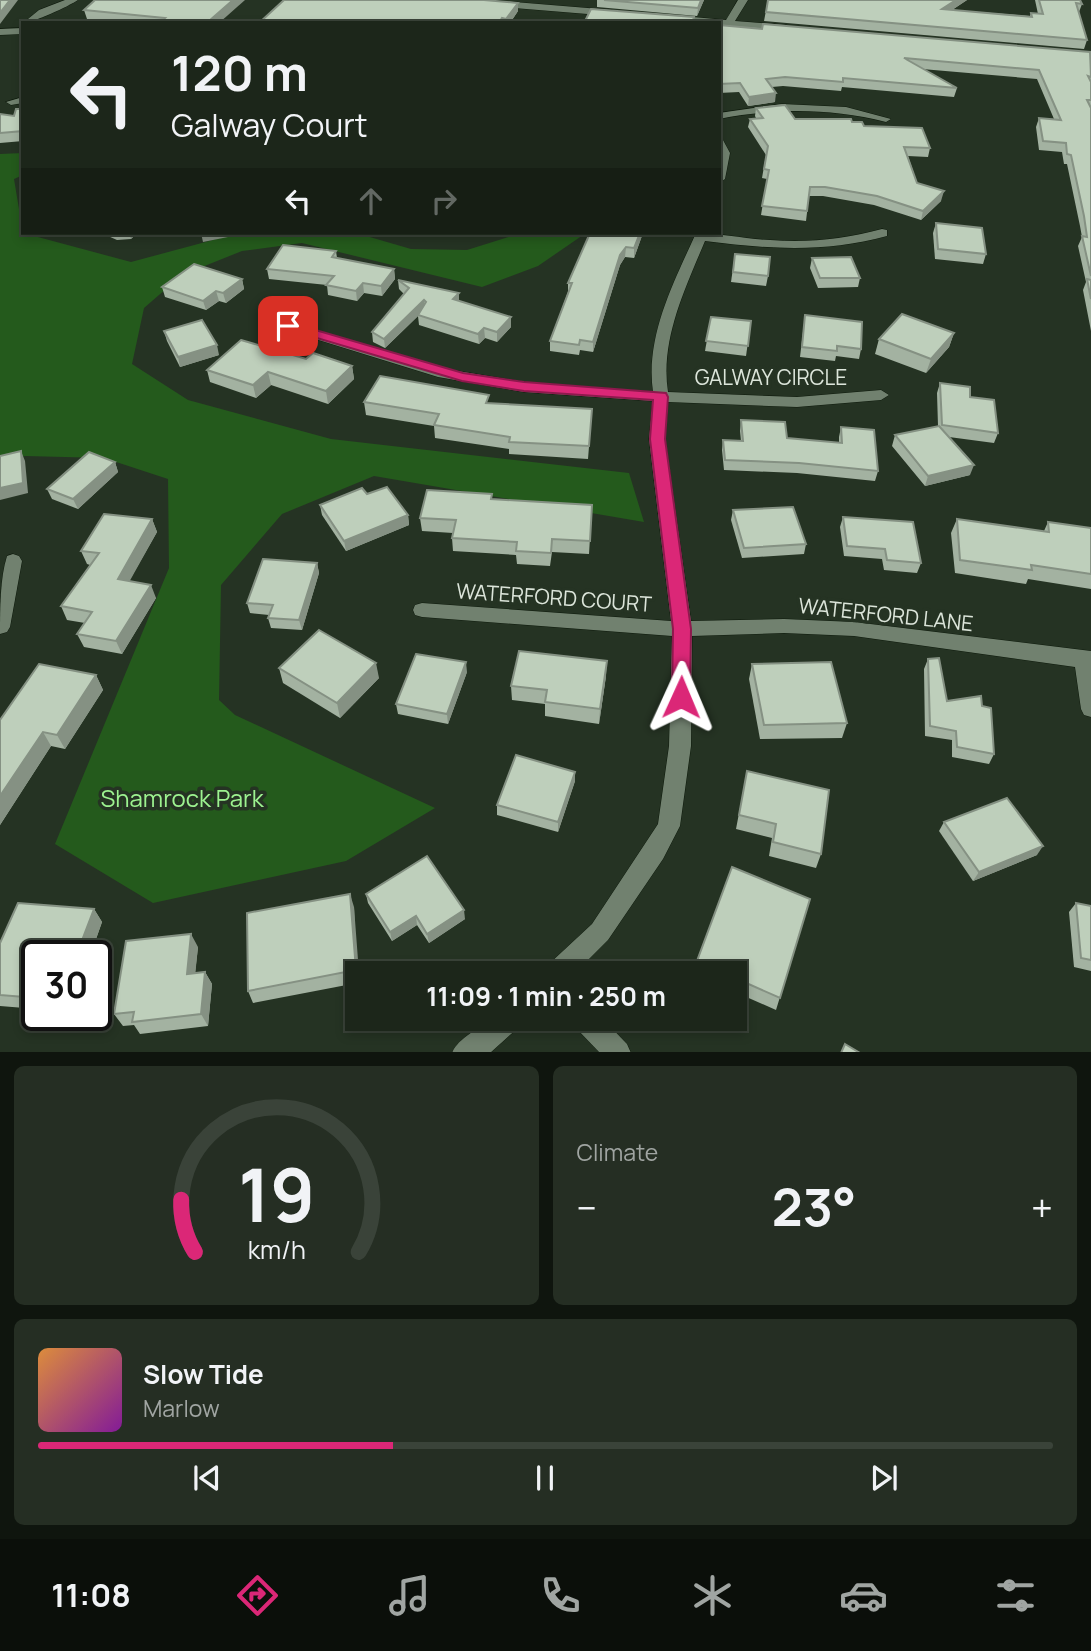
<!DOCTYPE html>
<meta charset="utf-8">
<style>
body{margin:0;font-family:Manrope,sans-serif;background:#252e23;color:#f1f3f6;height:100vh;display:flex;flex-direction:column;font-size:26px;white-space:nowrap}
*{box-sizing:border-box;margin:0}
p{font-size:23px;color:#a0a5a2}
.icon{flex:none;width:38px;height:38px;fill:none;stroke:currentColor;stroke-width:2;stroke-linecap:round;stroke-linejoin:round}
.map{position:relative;height:1052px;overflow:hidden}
.drawer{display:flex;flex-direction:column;gap:14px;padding:14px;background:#0f150e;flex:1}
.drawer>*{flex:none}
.guide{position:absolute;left:21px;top:21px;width:700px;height:214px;border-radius:0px;box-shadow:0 4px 10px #0003,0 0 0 2px #3a4339;background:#1c261a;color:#f1f3f6;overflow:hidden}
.speed{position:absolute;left:21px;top:940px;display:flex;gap:14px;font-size:35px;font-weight:700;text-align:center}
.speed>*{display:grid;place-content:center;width:91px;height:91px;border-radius:50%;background:#1c261a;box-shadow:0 4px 10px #0003,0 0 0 2px #3a4339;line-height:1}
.speed .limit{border:4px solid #111;border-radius:10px;background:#fff;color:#111}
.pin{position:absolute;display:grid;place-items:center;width:60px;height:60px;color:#fff;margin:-30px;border-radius:14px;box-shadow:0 4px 10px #0006}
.me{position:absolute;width:77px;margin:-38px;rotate:1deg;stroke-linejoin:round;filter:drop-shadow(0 0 5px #0008)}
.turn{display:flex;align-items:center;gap:24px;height:147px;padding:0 35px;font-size:32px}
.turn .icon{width:91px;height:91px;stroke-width:2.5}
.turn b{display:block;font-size:49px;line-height:60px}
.lanes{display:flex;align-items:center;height:66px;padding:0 35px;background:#0003;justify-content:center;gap:35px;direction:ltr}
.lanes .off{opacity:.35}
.big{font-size:52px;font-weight:700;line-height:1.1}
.drawer .widget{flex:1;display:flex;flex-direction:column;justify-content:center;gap:10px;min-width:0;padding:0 24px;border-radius:10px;background:#252e23}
.drawer .dial{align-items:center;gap:0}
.dial svg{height:182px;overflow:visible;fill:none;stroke:#3a4339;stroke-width:7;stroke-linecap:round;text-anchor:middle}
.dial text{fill:#f1f3f6;stroke:none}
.song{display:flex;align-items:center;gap:21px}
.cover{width:84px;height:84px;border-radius:10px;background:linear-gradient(135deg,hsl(30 70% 55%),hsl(290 70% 35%))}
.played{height:7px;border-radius:4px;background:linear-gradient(90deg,#db2777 35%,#3a4339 35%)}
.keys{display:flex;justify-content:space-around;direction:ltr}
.heat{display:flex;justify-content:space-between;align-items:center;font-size:38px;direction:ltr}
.drawer .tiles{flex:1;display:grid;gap:14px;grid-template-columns:1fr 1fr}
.widget:last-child{grid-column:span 2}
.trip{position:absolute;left:345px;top:961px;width:402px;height:70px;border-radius:0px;background:#1c261a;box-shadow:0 4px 10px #0003,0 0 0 2px #3a4339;font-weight:700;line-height:70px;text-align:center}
.dock{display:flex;height:112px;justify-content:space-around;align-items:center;background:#0b0f0a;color:#a0a5a2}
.dock .icon{width:49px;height:49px}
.dock .current{color:#db2777}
.dock b{font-size:32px;color:#f1f3f6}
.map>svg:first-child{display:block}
</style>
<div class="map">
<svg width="1091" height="1053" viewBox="0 0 1091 1053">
<rect width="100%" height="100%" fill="#253323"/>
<polygon fill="#245a1c" points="23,153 23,175 14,179 23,233 131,262 239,233 356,233 411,249 467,250 521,233 586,233 538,266 482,287 302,243 242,251 182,275 144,308 132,364 188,400 331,439 629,473 644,522 374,476 282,514 221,585 219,700 235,715 435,808 346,861 153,903 55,844 169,568 168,479 104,458 25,456 0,462 0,154"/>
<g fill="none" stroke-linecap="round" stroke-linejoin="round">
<defs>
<g id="minor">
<path d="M65,0H78C69,6 33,23 23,23L39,10Z"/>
<polygon points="450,0 488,0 612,10 617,13 612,16 455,3"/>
<polygon points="738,0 748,0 735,21 786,25 791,28 786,31 719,25 719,23 671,21 666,18 671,15 726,20"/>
<polygon points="23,28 23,34 0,35 0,29"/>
<polygon points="23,97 23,103 11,105 6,102"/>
<path d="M782,104L846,107L891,119L886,122C830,108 776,108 719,119V113Z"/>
<polygon points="719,139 723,140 730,153 725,179 719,183"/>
<path d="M882,229L887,230V236C825,253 767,249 705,241C685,289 660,340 668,392L797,397L881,390L889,395L881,400L797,407L668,402L665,439L691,621L784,619L854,622L1091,651V717L1084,715L1081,709L1075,667L854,636L784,633L692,636L691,746L680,826L663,859L608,940L575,973H546L549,964L592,924L658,824L669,746L672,636L422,617L415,615L413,610L415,605L422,603L671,621L649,439L653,401L524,392L438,377L283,329L281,326L283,323H293L440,368L524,382L653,392C645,336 674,282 696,233C719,233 745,239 770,240C809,243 844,239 882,229Z"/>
<path d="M13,554L19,556L22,561L10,627L7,632L0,634C0,610 0,578 7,556Z"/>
<path d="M491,1018H522L519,1027L490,1053H452C458,1038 479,1029 491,1018Z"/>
<polygon points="572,1018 602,1018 627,1044 631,1053 600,1053 575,1027"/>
</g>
</defs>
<use href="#minor" stroke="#0e1a0c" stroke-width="1"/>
<use href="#minor" fill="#71816f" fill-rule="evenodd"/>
</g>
<g fill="#a3b2a1">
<polygon points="95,0 219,23 127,23 87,19 84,10"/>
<polygon points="597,0 704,0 697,16 597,7"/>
<polygon points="768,0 967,0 952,10 1030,16 1031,13 1038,14 1035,0 1080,0 1082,4 1079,12 1087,40 1084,49 764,21"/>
<polygon points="518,3 518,11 510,23 259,23"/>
<polygon points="719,25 1091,54 1091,331 1083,290 1086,282 1078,246 1082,237 1080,226 1067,164 1064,164 1062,152 1039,150 1036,127 1039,118 1054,119 1037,79 922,69 957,88 954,97 842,87 841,91 783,86 772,87 775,102 748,106 739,92 719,93"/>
<polygon points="756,108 795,119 852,122 930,148 928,157 908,156 917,183 941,201 921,220 874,205 823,196 809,196 806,221 761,215 767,179 762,178 766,155 748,127 750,119 756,118 755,116"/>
<polygon points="23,109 23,141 0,143 0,114 14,116"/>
<polygon points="936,223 986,254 983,264 935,259 933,233"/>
<polygon points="83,233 162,233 159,237 136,234 131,239 117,240 108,236"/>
<polygon points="430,233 491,233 491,236 431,237"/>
<polygon points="643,233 634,258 625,257 620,265 593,352 580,350 579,355 550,351 550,341 568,292 568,283"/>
<polygon points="336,251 337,258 394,269 395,279 382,296 364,293 357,301 328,295 327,285 269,279 267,269"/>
<polygon points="735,254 768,276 766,286 731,282"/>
<polygon points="812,258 860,278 858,287 818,288 810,268"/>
<polygon points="242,279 244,289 226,303 219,301 206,310 165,297 162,287"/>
<polygon points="398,280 459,293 459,301 511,327 497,342 485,338 479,344 419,325 418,316 385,348 373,342 372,332 404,294 399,289"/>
<polygon points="805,315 861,349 859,359 836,356 835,361 800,357"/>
<polygon points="711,317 751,321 746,356 705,351"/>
<polygon points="164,331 219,355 180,367 167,341"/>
<polygon points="954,333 949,347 926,373 875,354 879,339"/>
<polygon points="306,359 352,366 354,379 328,404 271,385 256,398 210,382 207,370"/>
<polygon points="940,383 970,397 998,433 994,443 949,437 970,475 925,486 892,446 895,435 938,426 937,393"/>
<polygon points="364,402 490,403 592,409 588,459 509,454 509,449 435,438 434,426 366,415"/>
<polygon points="741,420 787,438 839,443 839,437 841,427 878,471 875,481 797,473 724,470 722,450 723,440 741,441 740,431"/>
<polygon points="115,462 118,472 78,509 52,499 47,489"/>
<polygon points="367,494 408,515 409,525 346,551 322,515 320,505"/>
<polygon points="492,494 492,499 592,505 589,554 552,552 550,566 517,564 516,555 453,551 452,538 453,533 422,531 420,518"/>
<polygon points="733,510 806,544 804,554 742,558 731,520"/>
<polygon points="843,517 921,563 917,573 884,570 882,559 844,556 840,527"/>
<polygon points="152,519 157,532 129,581 156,598 122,654 84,647 77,634 85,623 67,620 61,606 90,565 87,564 81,551"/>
<polygon points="957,519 1044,531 1048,522 1091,528 1091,589 1028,579 1026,584 955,573 951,533"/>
<polygon points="317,563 319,573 302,630 271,628 268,618 269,615 250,613 247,603"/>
<polygon points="928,659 947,701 982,706 994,754 989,764 952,757 952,740 925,736 924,669"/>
<polygon points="752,664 847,723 842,738 760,739 749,679"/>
<polygon points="279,668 379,678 340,718 283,683"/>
<polygon points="467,672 448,724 398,714 396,704"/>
<polygon points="96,675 103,690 65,749 51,746 0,825 0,720"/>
<polygon points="606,676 599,724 545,716 545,704 512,700 511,686"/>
<polygon points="747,771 821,854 816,868 769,856 772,838 736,829"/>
<polygon points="575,772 575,781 558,832 497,815 497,805"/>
<polygon points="944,822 1037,855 973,881 939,831"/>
<polygon points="732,867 810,899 776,1010 735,992 735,973 695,973 697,961"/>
<polygon points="366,894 465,919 429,943 417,925 392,941 368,903"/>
<polygon points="1076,903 1091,906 1091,971 1074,967 1069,912"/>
<polygon points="354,907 357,983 253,1003 248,991"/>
<polygon points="94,909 102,922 90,956 37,956 37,1009 0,1006 0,943"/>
<polygon points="198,947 195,973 205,972 212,984 208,1026 140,1034 134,1025 123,1026 114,1014"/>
</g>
<g fill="#859183">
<polygon points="10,0 18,0 0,24 0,13"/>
<polygon points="233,0 245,0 219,23 209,23 209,21"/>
<polygon points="701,0 704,0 697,16 698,8"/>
<polygon points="956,0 967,0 940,18 942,9"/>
<polygon points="518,3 518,11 510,23 506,23 506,19"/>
<polygon points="776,93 775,102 748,106 749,97"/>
<polygon points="944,191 941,201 921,220 923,211"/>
<polygon points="129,233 135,233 136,234 131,239"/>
<polygon points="201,233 227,233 228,237 203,242"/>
<polygon points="640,233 643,233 634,258 634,248"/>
<polygon points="626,247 625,257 620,265 593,352 593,342 620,255"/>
<polygon points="394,269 395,279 382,296 381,286"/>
<polygon points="242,279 244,289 226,303 223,293"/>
<polygon points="363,283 364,293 357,301 356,291"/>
<polygon points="216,291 219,301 206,310 203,301"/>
<polygon points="459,293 459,302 453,299"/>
<polygon points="424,300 425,310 418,315 418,316 385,348 384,339"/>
<polygon points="511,317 511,327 497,342 497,332"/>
<polygon points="484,328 485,338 479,344 478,334"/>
<polygon points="954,333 949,347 926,373 931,359"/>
<polygon points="217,345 219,355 180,367 178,357"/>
<polygon points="352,366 354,379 328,404 326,391"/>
<polygon points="268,372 271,385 256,398 253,385"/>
<polygon points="21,451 25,461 28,493 0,500 0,488"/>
<polygon points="115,462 118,472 78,509 73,499"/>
<polygon points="974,465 970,475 925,486 928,476"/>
<polygon points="408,515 409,525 346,551 344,541"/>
<polygon points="152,519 157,532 123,593 118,579"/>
<polygon points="317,563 319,573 302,630 299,620"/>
<polygon points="151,585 156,598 122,654 116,641"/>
<polygon points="607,661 606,676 599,724 600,709"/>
<polygon points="466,662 467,672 448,724 447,714"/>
<polygon points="376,663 379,678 340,718 337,703"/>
<polygon points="96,675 103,690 65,749 57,735"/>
<polygon points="43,732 51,746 0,825 0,796"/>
<polygon points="575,772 575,781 558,832 558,822"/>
<polygon points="1043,846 1037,855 973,881 979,872"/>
<polygon points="350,894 354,907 359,973 357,973 357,975 356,970"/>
<polygon points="94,909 102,922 90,956 76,956"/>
<polygon points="464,910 465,919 429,943 427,934"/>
<polygon points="416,916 417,925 392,941 390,932"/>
<polygon points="191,934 198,947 194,986 187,974"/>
<polygon points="205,972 212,984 208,1026 201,1014"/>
</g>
<g fill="#becfbb" stroke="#859183" stroke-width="2">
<polygon points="0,0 10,0 0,13"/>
<polygon points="95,0 233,0 209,21 203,20 199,23 159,23 165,18 84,10"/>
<polygon points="284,0 484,0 518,3 506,19 502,18 499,23 259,23"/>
<polygon points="604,0 701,0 698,8"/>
<polygon points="768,0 956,0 942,9 1032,17 1031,13 1043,14 1039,0 1080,0 1082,4 1076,3 1087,40 766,12"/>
<polygon points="591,9 694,17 692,23 584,23"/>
<polygon points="763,24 1090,52 1091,77 1088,76 1091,82 1091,100 1087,100 1091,108 1091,276 1082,236 1087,237 1084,216 1071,155 1067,154 1066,143 1043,141 1039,118 1061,120 1039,70 904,58 957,88 843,78 843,82 785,77 766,79 776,93 749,97 740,83 719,84 719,25 762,29"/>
<polygon points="785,105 795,119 851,119 852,122 862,122 864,126 922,128 930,148 904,147 917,183 944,191 923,211 877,196 825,187 810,187 807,211 762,206 769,170 764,169 768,146 750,119 763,118 756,108"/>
<polygon points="16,109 23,109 23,131 0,133 0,114 14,116"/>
<polygon points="936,223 982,228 986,254 938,249"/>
<polygon points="590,233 640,233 634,248 626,247 620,255 593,342 580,340 579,345 550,341 572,283 568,283"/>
<polygon points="283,245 336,251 332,257 394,269 381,286 363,283 356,291 326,285 334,276 267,269"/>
<polygon points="735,254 770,257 768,276 733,272"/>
<polygon points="851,257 860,278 820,278 812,258"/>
<polygon points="194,264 242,279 223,293 216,291 203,301 162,287"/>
<polygon points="1087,279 1091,280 1091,299"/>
<polygon points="398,280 459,293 453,299 511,317 497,332 484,328 478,334 418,315 426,302 424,300 384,339 372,332 409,288"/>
<polygon points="902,314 954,333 931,359 879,339"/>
<polygon points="805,315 862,322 861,349 837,346 837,351 802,347"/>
<polygon points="711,317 751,321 748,346 706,341"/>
<polygon points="202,320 217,345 178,357 164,331"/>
<polygon points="241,340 306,359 313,353 352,366 326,391 268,372 253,385 207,370"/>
<polygon points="380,376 489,395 486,403 592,409 589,446 509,442 510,437 434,425 439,414 364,402"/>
<polygon points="940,383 970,387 970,397 994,400 998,433 942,425"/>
<polygon points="741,420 785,422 787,438 842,443 841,427 874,430 878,471 799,463 725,460 723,440 743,441"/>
<polygon points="939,426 974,465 928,476 895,435"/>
<polygon points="21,451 23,483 0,488 0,456"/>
<polygon points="89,452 115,462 73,499 47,489"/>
<polygon points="387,487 408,515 344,541 320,505 362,488 367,494"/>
<polygon points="427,490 492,494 491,499 592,505 590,541 552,539 551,553 516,551 517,542 452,538 456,520 420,518"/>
<polygon points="793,507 806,544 744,548 733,510"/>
<polygon points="104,514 152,519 118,579 151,585 116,641 77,634 92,612 61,606 99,553 81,551"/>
<polygon points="843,517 913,522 921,563 887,560 885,549 847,546"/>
<polygon points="957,519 1049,532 1048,522 1091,528 1091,574 1031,565 1032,570 960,560"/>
<polygon points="263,559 317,563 299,620 268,618 273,605 247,603"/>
<polygon points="319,630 376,663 337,703 279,668"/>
<polygon points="519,651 607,661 600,709 545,702 547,690 511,686"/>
<polygon points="416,654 466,662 447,714 396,704"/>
<polygon points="939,658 947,701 981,696 982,706 991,708 994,754 957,747 956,731 930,726 928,659"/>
<polygon points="831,662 847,723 764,725 752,664"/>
<polygon points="39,664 96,675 57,735 43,732 0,796 0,720"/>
<polygon points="516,755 575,772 558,822 497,805"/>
<polygon points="747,771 829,790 821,854 773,842 776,824 739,815"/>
<polygon points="1007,798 1043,846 979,872 944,822"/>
<polygon points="427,856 464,910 427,934 416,916 390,932 366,894"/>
<polygon points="732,867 810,899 780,998 735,978 735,973 724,973 697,961"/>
<polygon points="350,894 356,970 248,991 247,913"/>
<polygon points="18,903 94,909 76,956 37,956 37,998 0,995 0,943"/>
<polygon points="1076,903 1091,906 1091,960 1081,958"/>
<polygon points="191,934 187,974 205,972 201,1014 132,1022 134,1012 114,1014 126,941"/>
<polygon points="845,1044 860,1053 841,1053"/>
</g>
<polygon fill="#db2777" stroke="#8e194d" stroke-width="2" points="288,322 463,373 524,382 666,393 668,397 665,439 691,629 690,697 687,702 681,704 674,702 672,697 673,629 650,439 653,400 524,391 462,381 283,328 283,323"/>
<g text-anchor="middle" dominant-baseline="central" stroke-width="7" stroke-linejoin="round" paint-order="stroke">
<g font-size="21" fill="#dce5da" stroke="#253323">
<text x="771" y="377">GALWAY CIRCLE</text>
<text transform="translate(554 597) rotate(4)">WATERFORD COURT</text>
<text transform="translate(886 614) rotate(6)">WATERFORD LANE</text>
</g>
<g font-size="24" fill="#9df390" stroke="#253323">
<text x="182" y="797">Shamrock Park</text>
</g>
</g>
</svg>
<div class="speed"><div class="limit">30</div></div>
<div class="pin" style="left:288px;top:326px;background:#d93025"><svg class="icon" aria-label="arrive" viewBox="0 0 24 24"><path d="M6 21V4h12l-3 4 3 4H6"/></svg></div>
<svg class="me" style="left:681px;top:697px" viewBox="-20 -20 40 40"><path d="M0-17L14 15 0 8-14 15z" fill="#db2777" stroke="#fff" stroke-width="4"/></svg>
<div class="trip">11:09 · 1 min · 250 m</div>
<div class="guide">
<div class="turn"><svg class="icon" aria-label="left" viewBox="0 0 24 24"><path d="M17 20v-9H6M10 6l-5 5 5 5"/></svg><div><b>120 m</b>Galway Court</div></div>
<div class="lanes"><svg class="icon" aria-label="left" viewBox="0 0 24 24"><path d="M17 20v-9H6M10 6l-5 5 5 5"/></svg><svg class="icon off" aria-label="ahead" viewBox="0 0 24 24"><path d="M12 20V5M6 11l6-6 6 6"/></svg><svg class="icon off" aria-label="right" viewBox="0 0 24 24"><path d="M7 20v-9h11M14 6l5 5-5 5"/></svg></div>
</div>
</div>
<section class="drawer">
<div class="tiles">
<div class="widget dial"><svg viewBox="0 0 100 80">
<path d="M14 69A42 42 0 1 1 86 69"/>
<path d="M14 69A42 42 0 0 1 8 46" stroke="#db2777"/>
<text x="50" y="56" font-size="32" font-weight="700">19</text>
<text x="50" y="72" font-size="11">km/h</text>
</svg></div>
<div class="widget"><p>Climate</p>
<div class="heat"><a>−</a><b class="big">23°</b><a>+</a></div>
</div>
<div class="widget">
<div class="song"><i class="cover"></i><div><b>Slow Tide</b><p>Marlow</p></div></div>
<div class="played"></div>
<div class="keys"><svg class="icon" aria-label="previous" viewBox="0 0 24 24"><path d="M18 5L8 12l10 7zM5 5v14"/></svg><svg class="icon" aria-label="pause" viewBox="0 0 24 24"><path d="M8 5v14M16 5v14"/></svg><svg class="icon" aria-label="next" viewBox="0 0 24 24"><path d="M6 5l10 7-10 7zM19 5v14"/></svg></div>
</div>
</div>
</section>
<nav class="dock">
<b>11:08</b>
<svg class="icon current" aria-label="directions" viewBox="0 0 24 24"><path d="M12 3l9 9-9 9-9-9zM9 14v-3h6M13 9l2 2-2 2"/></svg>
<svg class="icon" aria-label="music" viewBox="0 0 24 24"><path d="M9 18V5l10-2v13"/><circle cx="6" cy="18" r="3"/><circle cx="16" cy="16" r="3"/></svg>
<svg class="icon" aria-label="phone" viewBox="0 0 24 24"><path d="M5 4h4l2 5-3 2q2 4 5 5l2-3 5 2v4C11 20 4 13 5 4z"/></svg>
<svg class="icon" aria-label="climate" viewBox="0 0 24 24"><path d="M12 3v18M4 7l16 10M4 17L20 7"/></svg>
<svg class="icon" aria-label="car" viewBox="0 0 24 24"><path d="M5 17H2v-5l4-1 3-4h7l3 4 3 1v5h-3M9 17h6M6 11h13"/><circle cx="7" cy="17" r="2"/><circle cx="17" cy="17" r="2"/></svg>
<svg class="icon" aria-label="filters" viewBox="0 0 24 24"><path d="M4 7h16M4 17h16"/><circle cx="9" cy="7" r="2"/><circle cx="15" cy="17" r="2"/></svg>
</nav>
